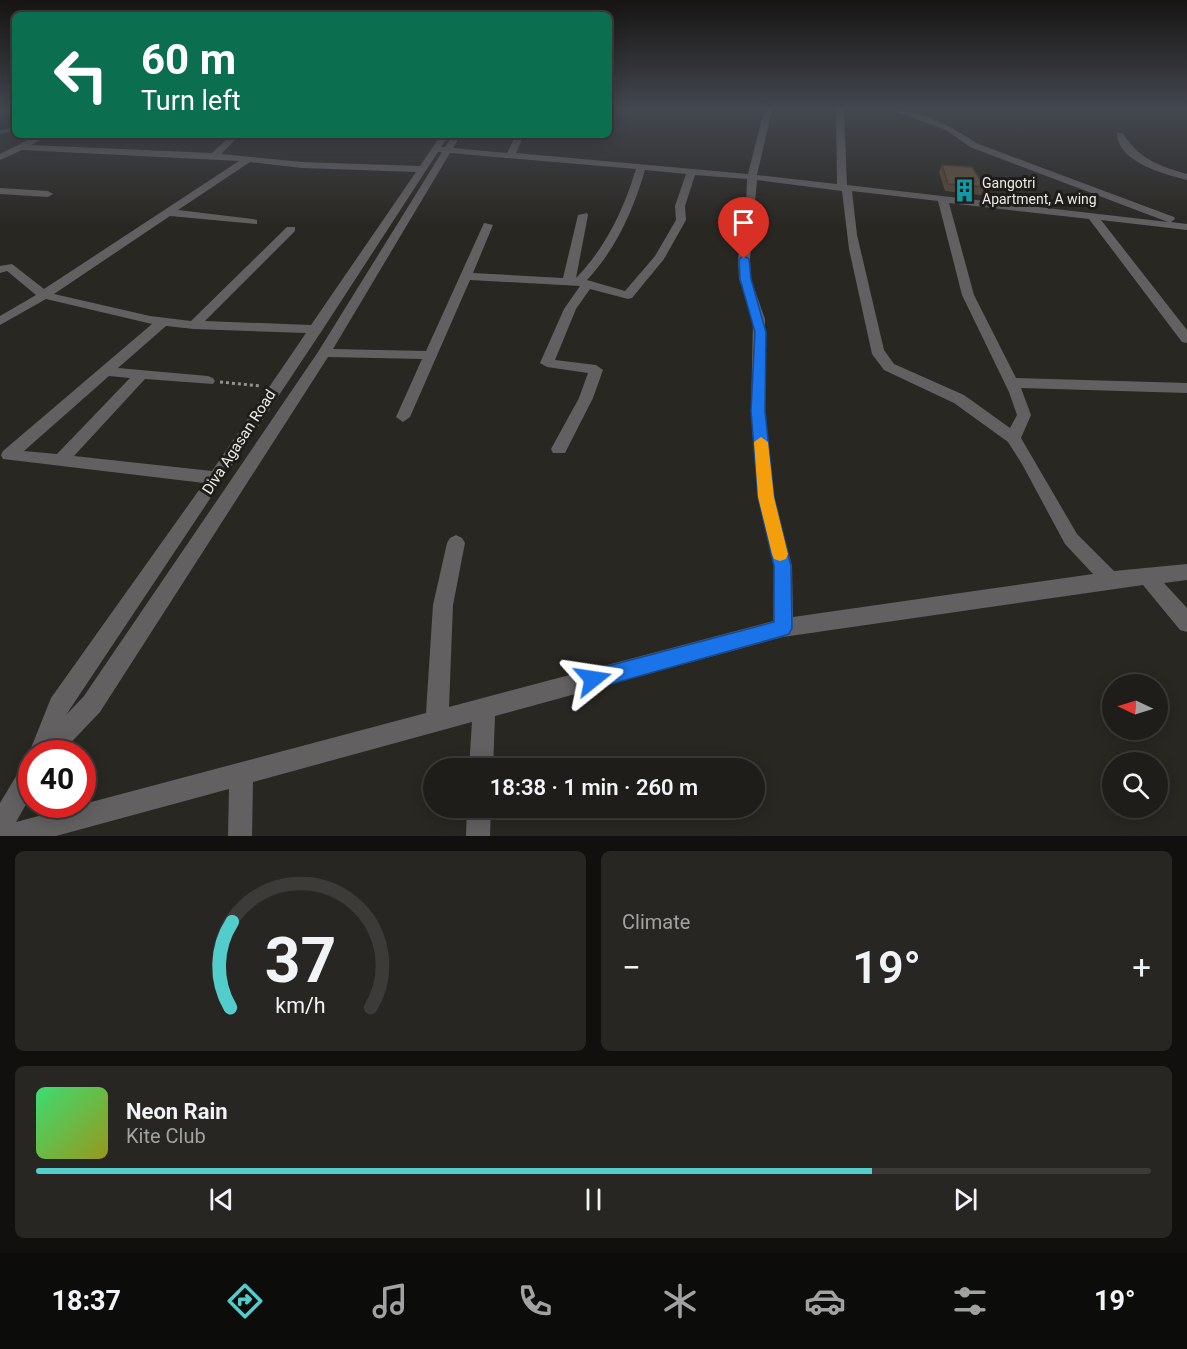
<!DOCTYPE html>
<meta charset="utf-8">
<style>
body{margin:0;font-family:Roboto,sans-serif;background:#272623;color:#f1f3f6;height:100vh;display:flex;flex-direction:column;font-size:22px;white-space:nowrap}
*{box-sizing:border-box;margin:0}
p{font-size:20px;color:#a1a2a2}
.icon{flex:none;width:33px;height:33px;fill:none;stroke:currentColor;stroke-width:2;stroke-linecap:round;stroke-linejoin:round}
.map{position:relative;height:836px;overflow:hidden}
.panel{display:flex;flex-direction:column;gap:15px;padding:15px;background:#11100e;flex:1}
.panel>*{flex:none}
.top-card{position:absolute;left:12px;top:12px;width:600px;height:126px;border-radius:9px;box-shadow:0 3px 15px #0003,0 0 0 2px #3c3b39;background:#0b6e4f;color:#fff;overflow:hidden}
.needle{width:39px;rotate:274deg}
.controls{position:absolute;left:1102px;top:674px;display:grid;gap:12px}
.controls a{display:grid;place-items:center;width:66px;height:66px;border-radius:50%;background:#1f1d1a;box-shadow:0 3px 15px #0003,0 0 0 2px #3c3b39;font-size:30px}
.speed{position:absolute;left:18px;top:740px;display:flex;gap:12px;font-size:30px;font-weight:700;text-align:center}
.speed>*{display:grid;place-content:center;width:78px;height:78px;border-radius:50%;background:#1f1d1a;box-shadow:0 3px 15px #0003,0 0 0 2px #3c3b39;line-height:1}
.speed .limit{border:9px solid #d22;background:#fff;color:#111}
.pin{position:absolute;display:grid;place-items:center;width:51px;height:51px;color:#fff;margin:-62px -26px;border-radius:50% 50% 50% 0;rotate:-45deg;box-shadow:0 0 6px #0007}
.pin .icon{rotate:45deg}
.me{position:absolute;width:66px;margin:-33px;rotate:75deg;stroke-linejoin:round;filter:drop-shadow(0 0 4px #0008)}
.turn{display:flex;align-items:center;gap:21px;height:126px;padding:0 30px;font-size:27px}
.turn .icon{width:78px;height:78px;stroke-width:2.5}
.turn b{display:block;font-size:42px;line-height:51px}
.big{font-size:45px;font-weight:600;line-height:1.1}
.panel .widget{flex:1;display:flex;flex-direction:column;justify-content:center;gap:9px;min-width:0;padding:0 21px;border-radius:9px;background:#272623}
.panel .dial{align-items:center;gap:0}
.dial svg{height:156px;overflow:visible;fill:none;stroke:#3c3b39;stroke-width:7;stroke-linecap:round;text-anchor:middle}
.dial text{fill:#f1f3f6;stroke:none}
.song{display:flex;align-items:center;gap:18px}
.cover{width:72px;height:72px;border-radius:9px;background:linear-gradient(135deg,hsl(140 70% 55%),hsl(60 70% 35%))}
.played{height:6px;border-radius:3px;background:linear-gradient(90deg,#52cdcc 75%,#3c3b39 75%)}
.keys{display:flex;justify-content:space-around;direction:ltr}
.heat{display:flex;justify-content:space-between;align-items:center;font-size:33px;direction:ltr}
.panel .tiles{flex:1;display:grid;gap:15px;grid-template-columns:1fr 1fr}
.widget:last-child{grid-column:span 2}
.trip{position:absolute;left:423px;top:758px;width:342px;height:60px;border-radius:30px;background:#1f1d1a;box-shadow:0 3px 15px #0003,0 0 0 2px #3c3b39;font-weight:600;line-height:60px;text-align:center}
.dock{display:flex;height:96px;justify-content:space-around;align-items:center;background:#0c0c0a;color:#a1a2a2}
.dock .icon{width:42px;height:42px}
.dock .active{color:#52cdcc}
.dock b{font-size:27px;color:#f1f3f6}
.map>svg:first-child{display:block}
</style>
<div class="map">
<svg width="1187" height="836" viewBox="0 0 1187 836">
<rect width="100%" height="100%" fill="#292722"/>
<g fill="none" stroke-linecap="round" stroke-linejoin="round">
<polyline stroke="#3a5d64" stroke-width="3" points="0,132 15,129"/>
<polyline stroke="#94928e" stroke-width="3" stroke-dasharray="3 3" stroke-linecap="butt" points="220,382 261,386"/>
<g fill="#636061" fill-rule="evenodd">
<path d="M764,110H772L757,175L837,184L836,110H844L847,185L1168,222L970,147L946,130L891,110C922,110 952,126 976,143L1174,217L1175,219L1171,222L1187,224V230L1101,220L1187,330V343L1182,342L1089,219L949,203L974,295L1016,378L1187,383V393L1021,388L1031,415L1021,438L1077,534L1114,571L1187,564V580L1164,583L1187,608V632L1180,630L1143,585L783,637L495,716L493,768H469L472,722L253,782L252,836H228L229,789L56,836H0V803L24,763L31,760L29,753L51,698L204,483L3,459L1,455L3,451L152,324L46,299L0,325V316L36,295L7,271L0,273V266L12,264L44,289L239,161L22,150L0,160V154L38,135H49L31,145L212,153L231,135H240L221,154L302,162L420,166L441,135H449L441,147H445L453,135H461L453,148L507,153L516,135H524L516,153L748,174ZM438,152H442L318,352L84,696L66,715L323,329ZM450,153L636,169C623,211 606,247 576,278L588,215L587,213L578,215L563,278L473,273L493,225L484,223L426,351L333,349ZM250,162L302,168L416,172L311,325L205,321L295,231V227H287L191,321L150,316L54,294L170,216L257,224V220L253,219L178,210ZM645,170L686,174L675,206L676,220L655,256L625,291L587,280C616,249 633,211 645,170ZM695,175L747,179L746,207L738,259L739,279L753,319L751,411L758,497L774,566L773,621L449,707L453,605L465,543L462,538L456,535L450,538L447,543L433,605L426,713L16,822L32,794V753H61L100,712L328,357L422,359L396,417L403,422L410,417L470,280L580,286L564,309L540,363L547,367L588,373L579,398L551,449L553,453H565L593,398L603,370L596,365L555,360L576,309L590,289L628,299L632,298L664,259L686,220L685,206ZM757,180L842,191L849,249L872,354L884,370L954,403L1008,442L1022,464L1065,544L1093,574L793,617L792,566L774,497L765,411V319L751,279L750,259ZM852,191L938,201L962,295L1009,392L1017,415L1010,428L964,395L894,364L884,350L857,235ZM166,326L194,329L306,333L212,471L74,456L145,379L213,384L215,381L213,378L208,376L118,368ZM109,376L130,378L57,454L24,451Z"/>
<path d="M1117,133H1123C1138,159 1160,166 1187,174V180C1164,174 1117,162 1117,133Z"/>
<polygon points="0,188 48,191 53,194 48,197 0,194"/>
<polygon points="467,807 491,807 490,836 466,836"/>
</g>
</g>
<polygon fill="#564733" points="942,165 985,187 981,195 945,191 939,172"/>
<polygon fill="#64523b" stroke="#463929" stroke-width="1.5" points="942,165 972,167 985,187 948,184"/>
<linearGradient id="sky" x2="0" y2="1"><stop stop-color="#171513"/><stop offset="0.48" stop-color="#43474f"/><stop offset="1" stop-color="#43474f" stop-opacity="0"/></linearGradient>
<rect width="1187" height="227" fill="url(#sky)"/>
<polygon fill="#1a73e8" stroke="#114b97" stroke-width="1.5" points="744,256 749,259 751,279 766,332 765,411 774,497 791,566 792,628 789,634 783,636 593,689 586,686 583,679 586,672 593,670 774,622 774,566 758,497 751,411 755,332 740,279 739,259"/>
<polygon fill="#f59e0b" points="761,437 768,442 774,497 788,554 786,559 780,561 774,559 772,554 758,497 754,442"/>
<defs>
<symbol id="building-bare" viewBox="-9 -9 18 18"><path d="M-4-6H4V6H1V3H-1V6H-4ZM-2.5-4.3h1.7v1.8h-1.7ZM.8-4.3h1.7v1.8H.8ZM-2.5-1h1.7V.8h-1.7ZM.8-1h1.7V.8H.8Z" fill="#0f9aa8" stroke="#1f1d19" stroke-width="2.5" paint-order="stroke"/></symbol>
</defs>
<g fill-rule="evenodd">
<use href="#building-bare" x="948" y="174" width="33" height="33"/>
</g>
<g text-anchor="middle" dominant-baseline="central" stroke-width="6" stroke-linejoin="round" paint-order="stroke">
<g font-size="14" fill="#ebeae6" stroke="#1f1d19" text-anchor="start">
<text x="982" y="183">Gangotri<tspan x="982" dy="16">Apartment, A wing</tspan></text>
</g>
<g font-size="15" fill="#ebeae6" stroke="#1f1d19">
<text transform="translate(239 442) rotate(-57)">Diva Agasan Road</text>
</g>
</g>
</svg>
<div class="controls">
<a><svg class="needle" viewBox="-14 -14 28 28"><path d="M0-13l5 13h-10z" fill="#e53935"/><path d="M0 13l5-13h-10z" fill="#a1a2a2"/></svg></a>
<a><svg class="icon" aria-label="search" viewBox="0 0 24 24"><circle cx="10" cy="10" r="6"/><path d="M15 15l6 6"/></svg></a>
</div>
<div class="speed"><div class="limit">40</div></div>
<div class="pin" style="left:744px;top:259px;background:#d93025"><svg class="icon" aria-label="arrive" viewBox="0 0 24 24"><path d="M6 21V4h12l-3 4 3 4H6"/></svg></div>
<svg class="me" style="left:593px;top:679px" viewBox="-20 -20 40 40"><path d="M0-17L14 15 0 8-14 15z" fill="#1a73e8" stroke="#fff" stroke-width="4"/></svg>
<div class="trip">18:38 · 1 min · 260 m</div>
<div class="top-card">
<div class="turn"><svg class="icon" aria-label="left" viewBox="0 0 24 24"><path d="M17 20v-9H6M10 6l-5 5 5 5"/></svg><div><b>60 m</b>Turn left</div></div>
</div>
</div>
<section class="panel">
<div class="tiles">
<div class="widget dial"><svg viewBox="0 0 100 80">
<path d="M14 69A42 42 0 1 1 86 69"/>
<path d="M14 69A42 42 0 0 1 15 25" stroke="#52cdcc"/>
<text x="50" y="56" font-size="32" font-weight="700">37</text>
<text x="50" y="72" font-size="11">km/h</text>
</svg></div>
<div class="widget"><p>Climate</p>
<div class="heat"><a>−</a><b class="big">19°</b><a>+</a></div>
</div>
<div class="widget">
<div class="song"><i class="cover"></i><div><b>Neon Rain</b><p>Kite Club</p></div></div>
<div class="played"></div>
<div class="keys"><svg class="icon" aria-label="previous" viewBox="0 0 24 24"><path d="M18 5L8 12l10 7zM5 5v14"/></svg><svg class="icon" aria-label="pause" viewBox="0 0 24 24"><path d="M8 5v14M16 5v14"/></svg><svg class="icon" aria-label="next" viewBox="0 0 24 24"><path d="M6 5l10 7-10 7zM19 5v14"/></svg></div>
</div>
</div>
</section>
<nav class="dock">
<b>18:37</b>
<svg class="icon active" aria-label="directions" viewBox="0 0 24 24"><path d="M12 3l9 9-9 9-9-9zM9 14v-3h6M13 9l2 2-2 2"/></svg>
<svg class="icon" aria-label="music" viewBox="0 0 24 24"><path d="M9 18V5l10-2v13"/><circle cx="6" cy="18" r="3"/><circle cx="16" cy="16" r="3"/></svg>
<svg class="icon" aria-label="phone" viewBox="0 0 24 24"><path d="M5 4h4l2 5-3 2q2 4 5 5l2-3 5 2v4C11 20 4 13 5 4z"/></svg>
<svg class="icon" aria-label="climate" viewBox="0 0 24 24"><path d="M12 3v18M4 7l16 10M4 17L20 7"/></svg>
<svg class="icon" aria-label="car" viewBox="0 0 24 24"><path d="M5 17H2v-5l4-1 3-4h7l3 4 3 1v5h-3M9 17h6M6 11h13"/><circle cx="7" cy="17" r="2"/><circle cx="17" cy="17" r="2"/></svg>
<svg class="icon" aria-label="filters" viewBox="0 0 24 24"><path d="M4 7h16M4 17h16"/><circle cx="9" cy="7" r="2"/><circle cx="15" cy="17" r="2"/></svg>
<b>19°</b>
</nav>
